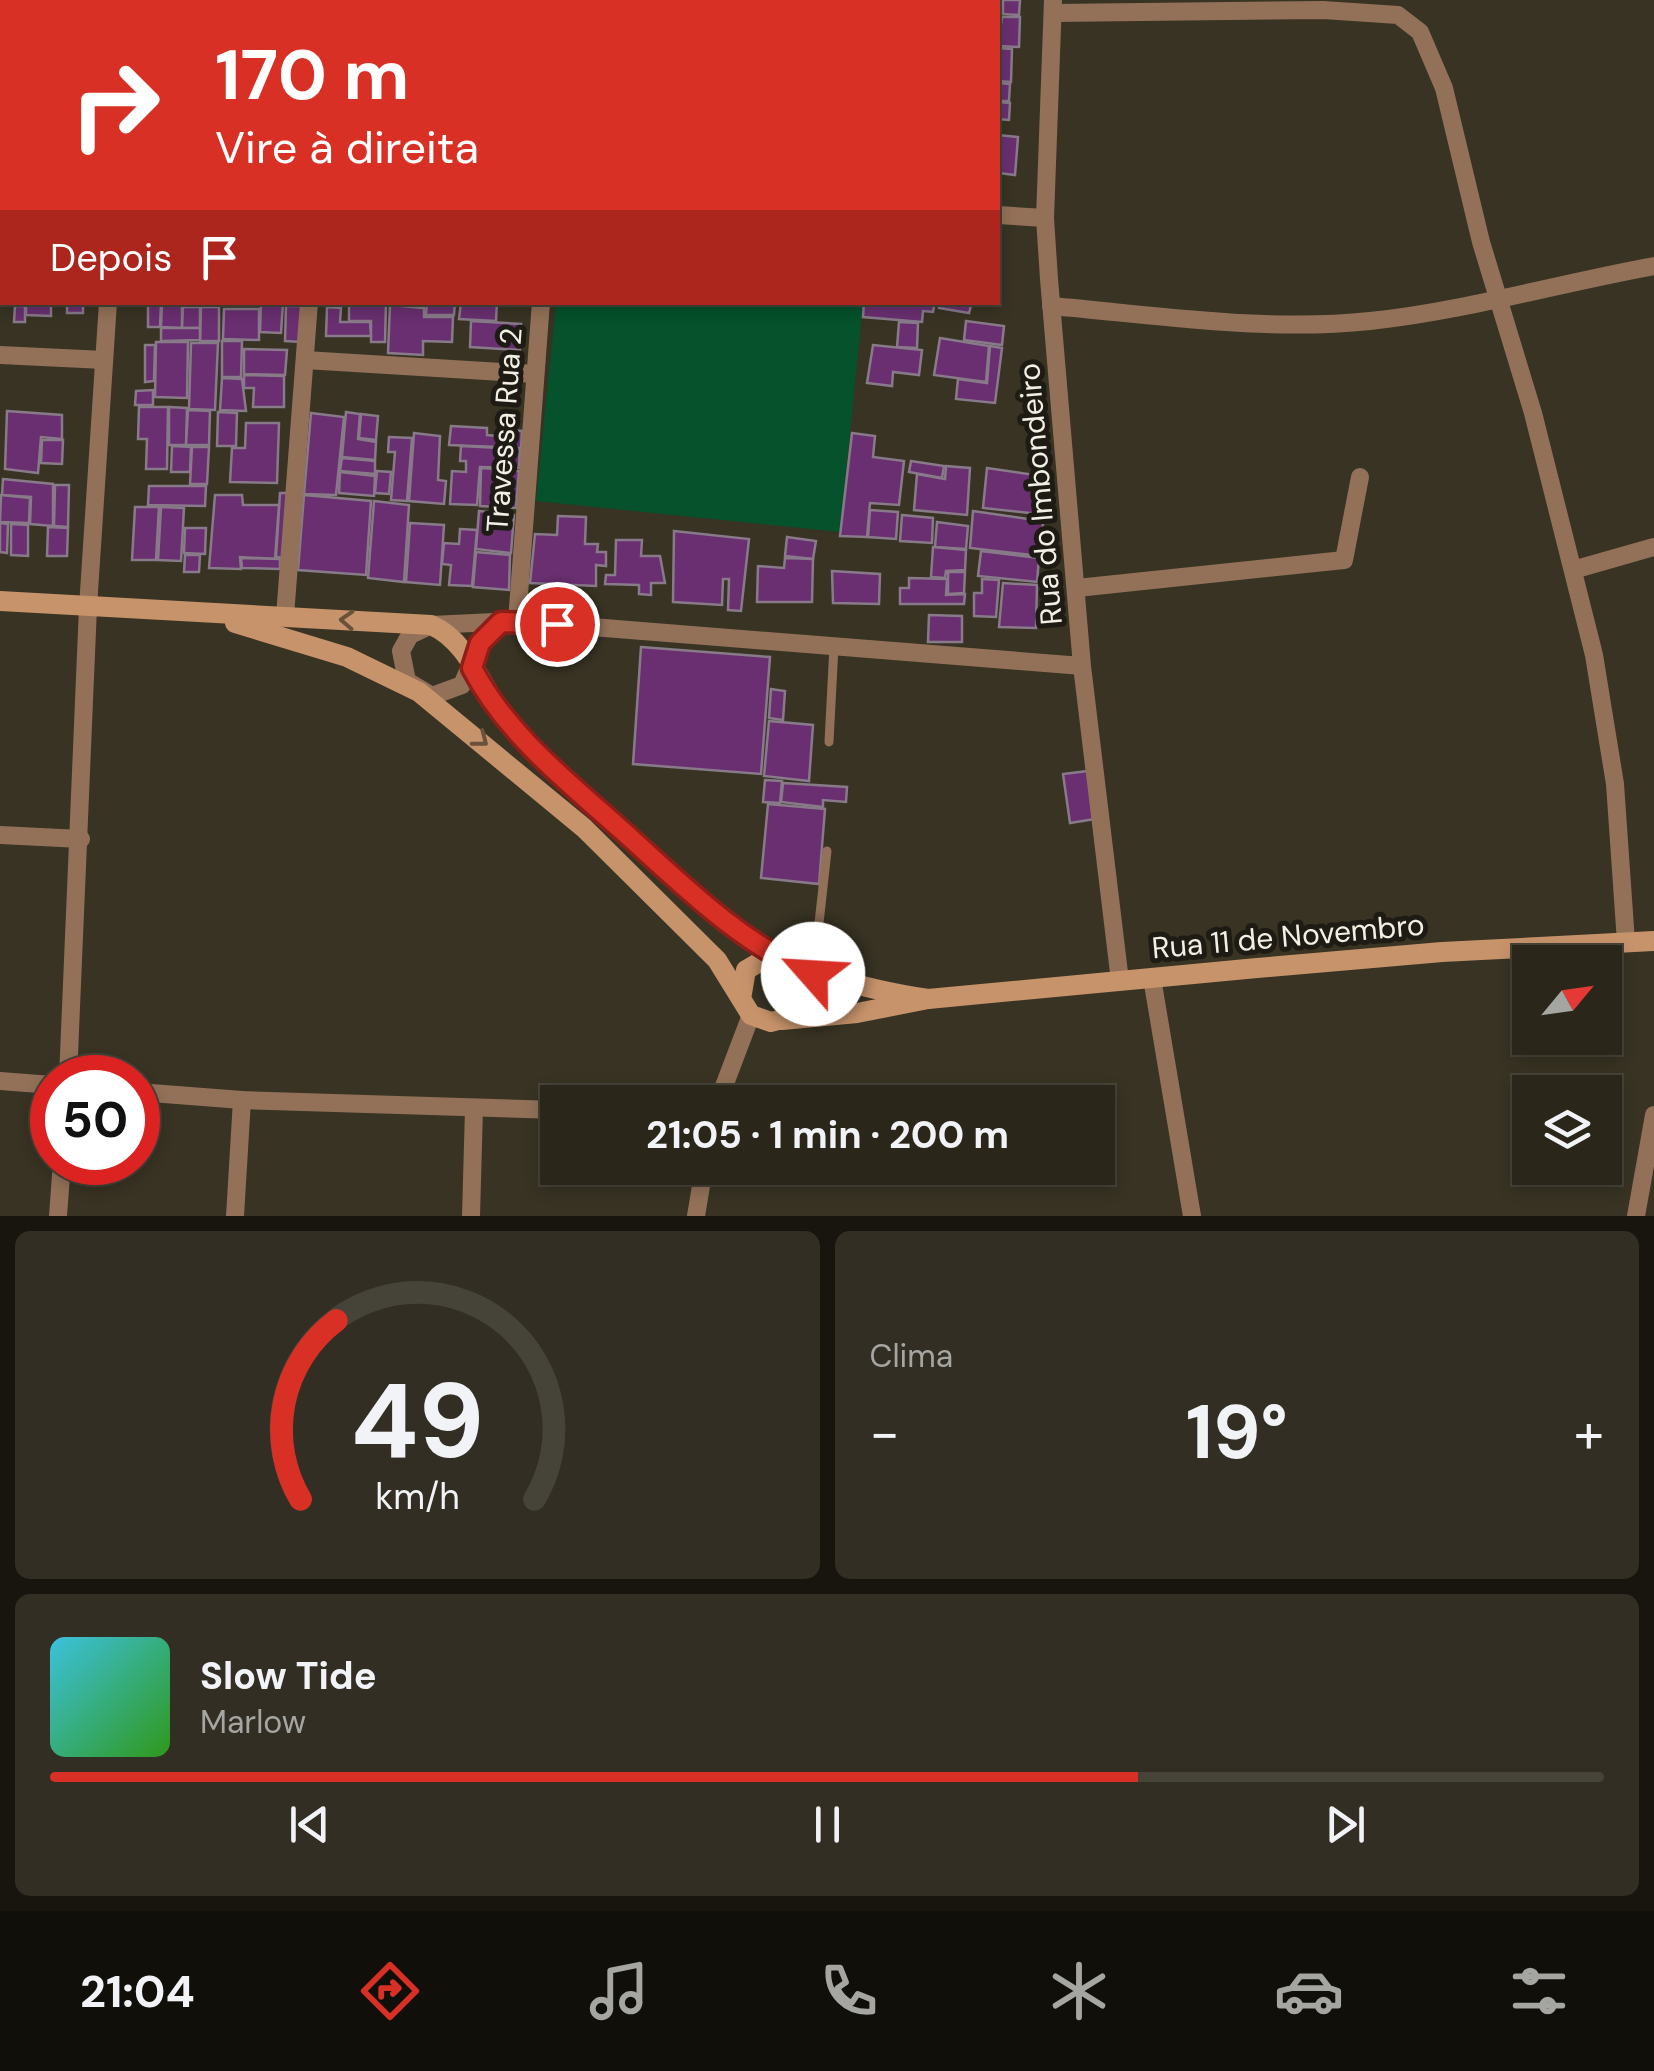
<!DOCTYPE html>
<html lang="pt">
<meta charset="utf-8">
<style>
body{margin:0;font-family:"DM Sans",sans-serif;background:#322e23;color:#f1f3f6;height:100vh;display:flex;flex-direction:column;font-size:38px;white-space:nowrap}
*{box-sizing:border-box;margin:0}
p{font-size:32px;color:#a5a5a2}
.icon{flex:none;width:55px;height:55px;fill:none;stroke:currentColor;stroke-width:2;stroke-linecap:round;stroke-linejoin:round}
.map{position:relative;height:1216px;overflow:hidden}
.panel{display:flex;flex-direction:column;gap:15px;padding:15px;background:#17150e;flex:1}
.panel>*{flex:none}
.guide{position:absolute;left:0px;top:0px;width:1000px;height:305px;box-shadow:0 5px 15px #0003,0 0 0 2px #464339;background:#d93025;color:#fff;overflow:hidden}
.needle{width:65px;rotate:61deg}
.fabs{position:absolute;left:1512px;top:945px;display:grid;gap:20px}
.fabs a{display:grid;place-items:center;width:110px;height:110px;border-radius:0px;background:#2a261a;box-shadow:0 5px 15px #0003,0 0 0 2px #464339;font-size:50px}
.speed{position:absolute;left:30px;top:1055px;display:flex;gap:20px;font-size:50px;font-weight:700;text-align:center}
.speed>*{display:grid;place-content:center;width:130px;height:130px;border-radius:50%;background:#2a261a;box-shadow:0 5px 15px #0003,0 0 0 2px #464339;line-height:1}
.speed .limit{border:15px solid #d22;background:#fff;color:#111}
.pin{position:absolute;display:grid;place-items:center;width:85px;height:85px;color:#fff;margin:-42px;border:5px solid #fff;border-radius:50%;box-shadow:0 2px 10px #0007}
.me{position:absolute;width:110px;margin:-55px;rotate:296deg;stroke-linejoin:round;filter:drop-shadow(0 0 8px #0008)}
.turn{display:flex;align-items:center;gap:35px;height:210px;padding:0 50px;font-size:45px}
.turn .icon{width:130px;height:130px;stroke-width:2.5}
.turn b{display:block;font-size:70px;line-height:85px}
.then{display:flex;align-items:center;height:95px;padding:0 50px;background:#0003;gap:20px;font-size:38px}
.big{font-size:75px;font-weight:700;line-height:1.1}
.panel .tile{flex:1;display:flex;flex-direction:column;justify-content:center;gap:15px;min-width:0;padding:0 35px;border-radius:15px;background:#322e23}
.panel .dial{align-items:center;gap:0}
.dial svg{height:260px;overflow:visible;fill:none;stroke:#464339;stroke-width:7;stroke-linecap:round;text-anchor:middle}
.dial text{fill:#f1f3f6;stroke:none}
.song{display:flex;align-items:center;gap:30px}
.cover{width:120px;height:120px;border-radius:15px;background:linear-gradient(135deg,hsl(190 70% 55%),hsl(110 70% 35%))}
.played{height:10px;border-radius:5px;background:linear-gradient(90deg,#d93025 70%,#464339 70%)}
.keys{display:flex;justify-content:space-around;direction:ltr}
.heat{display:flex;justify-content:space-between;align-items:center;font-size:55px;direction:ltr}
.panel .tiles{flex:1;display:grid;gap:15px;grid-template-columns:1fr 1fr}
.tile:last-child{grid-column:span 2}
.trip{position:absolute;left:540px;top:1085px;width:575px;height:100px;border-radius:0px;background:#2a261a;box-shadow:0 5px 15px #0003,0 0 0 2px #464339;font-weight:700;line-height:100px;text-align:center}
.tab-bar{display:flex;height:160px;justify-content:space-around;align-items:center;background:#110f0a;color:#a5a5a2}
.tab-bar .icon{width:70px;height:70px}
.tab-bar .selected{color:#d93025}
.tab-bar b{font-size:45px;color:#f1f3f6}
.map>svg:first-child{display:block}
</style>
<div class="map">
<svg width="1654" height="1216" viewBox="0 0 1654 1216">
<rect width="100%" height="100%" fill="#383323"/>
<polygon fill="#05522c" points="556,303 863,303 840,532 536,501"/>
<g fill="#692f70" stroke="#887a89" stroke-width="2.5">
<polygon points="403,0 449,0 474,2 403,2"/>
<polygon points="1003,0 1020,0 1019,15 1003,14"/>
<polygon points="1002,17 1020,17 1019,47 998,46"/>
<polygon points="998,48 1012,49 1011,82 998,81"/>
<polygon points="998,83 1010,84 1009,101 998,101"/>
<polygon points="998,102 1010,103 1009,120 998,119"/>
<polygon points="998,135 1018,137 1015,175 998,173"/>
<polygon points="26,302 51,302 51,316 26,315"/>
<rect x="67" y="302" width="16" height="11"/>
<polygon points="148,302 161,302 160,327 148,327"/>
<polygon points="162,302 182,302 182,328 161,327"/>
<polygon points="261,302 283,302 281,333 260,332"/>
<polygon points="349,302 386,302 385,342 371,342 371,321 349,321"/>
<polygon points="427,302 455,302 454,315 426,315"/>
<polygon points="461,302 497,302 496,321 459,319"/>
<polygon points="864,302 935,302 933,312 923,311 922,322 863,317"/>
<polygon points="940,302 972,302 969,313 939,308"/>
<polygon points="390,305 424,308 424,317 453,317 452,342 423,341 423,355 388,353"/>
<polygon points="15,306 25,306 25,322 14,322"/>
<polygon points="286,306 304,306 301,342 285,341"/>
<polygon points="183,307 200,307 200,328 182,328"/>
<polygon points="201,307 219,307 219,341 200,341"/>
<polygon points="327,307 341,308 340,322 370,322 371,336 326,336"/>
<polygon points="224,309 259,309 259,340 223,339"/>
<polygon points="471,321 521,324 520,350 470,347"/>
<polygon points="966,321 1004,326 1002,345 964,340"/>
<polygon points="899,322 918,323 917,348 897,347"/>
<polygon points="161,328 200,328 200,340 161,341"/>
<polygon points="940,338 989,346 986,382 934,375"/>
<polygon points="222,341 242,341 241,377 222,377"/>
<polygon points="156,342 188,342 187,398 155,397"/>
<polygon points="191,343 218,343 215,410 189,409"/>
<polygon points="145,345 155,345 154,381 145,382"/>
<polygon points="873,345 922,350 919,375 893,372 892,386 867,383"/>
<polygon points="990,346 1002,348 995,403 956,399 958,379 987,383"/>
<polygon points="244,349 287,350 285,375 244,374"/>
<polygon points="244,375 284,376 284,407 253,407 254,388 244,388"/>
<polygon points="222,378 242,379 246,411 220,410"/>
<polygon points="153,390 153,405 135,405 136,391"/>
<polygon points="139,407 168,407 167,469 146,469 147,439 138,439"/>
<polygon points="169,407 187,408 186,445 169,445"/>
<polygon points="188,410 210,411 209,445 186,445"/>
<polygon points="7,411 62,415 62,439 41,437 38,473 5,469"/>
<polygon points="218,412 237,413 236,446 217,446"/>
<polygon points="346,412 360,414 358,439 376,442 375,460 342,457"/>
<polygon points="311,413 344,417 336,495 304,494"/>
<polygon points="361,414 378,416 376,440 359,438"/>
<polygon points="246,423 279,423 277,483 230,482 232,448 245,448"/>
<polygon points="451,426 487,428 487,435 510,437 511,430 522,431 521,448 449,445"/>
<polygon points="414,433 440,436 438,480 446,481 444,504 409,501"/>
<polygon points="852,433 875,436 873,457 904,461 899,505 870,503 867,537 840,536"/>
<polygon points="389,437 412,438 407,501 391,500 395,452 388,452"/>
<polygon points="42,440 63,440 62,464 41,463"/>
<polygon points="172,446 191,447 190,472 171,472"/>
<polygon points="461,446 520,449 519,468 480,467 477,505 450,504 452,471 466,472 466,461 460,461"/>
<polygon points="192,447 209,447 207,484 190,484"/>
<polygon points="342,458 375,461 375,474 340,471"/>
<polygon points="911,461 944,466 942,478 909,472"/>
<polygon points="946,466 970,468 967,515 914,510 917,474 945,479"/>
<polygon points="481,468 497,469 498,507 480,506"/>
<polygon points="987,468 1042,476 1039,514 983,508"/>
<polygon points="501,470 519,471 516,508 498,507"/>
<polygon points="377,471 391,472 389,494 375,493"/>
<polygon points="340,472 375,476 374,496 339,493"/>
<polygon points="3,479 53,484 53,526 30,524 31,497 2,495"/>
<polygon points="55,485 69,485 68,527 54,526"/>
<polygon points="149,486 206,486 205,506 148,505"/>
<polygon points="280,493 291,493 286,558 276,557"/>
<polygon points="1,495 30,498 29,523 0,522"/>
<polygon points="215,495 242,495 243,505 279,505 275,559 240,557 241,569 209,568"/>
<polygon points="304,495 371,501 366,575 298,570"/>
<polygon points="374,501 409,505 404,582 368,578"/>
<polygon points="135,507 159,507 156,560 132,560"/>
<polygon points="161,507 184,508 181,561 158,560"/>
<polygon points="870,510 898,512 896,539 868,537"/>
<polygon points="479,511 514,515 511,553 476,549"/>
<polygon points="973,511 1043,521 1041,556 970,548"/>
<polygon points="902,515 933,518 932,543 900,541"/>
<polygon points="558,516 586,517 585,544 598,544 597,552 606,552 606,566 596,565 596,586 530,583 535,534 557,535"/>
<polygon points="937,522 968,526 966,549 935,547"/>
<polygon points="0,523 8,524 7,553 0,552"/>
<polygon points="410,523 444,525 440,585 406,582"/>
<polygon points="11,524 28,525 28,556 11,555"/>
<polygon points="48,527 68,528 67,556 47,556"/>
<polygon points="185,528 206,528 205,554 184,553"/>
<polygon points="460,529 477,530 472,586 449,585 451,565 442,564 444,543 459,544"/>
<polygon points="674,531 749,539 741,611 728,610 729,579 723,579 722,605 673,602"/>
<polygon points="787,537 816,541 813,559 785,556"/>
<polygon points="616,540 642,540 641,556 660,556 665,583 651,583 651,595 639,594 639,585 605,584 606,575 615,575"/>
<polygon points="933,547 966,550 965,570 946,571 945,578 931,577"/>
<polygon points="981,551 1039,558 1037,582 978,576"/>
<polygon points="476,552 510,555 509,590 473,587"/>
<polygon points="185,555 200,555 199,572 184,572"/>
<polygon points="241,558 280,559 280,569 242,568"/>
<polygon points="785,558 813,559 812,602 757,602 758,566 784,568"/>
<polygon points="832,571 880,574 879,604 833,603"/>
<polygon points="948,572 965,572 964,593 948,594"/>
<polygon points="909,578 947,579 946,595 965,594 964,604 900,604 900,588 909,588"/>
<polygon points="982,579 999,580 996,617 974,616 974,593 982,593"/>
<polygon points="1003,583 1037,585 1036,628 999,627"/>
<polygon points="929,615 962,616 962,642 928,642"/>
<polygon points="641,647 770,657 761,774 633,764"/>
<polygon points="771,689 785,691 783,720 769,718"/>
<polygon points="769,721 813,725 809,781 764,776"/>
<polygon points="1088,771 1095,819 1070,823 1063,774"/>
<polygon points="765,780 782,781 780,803 763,802"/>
<polygon points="783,783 847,787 846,802 823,800 823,807 781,802"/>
<polygon points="768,804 825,809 819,884 761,878"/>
</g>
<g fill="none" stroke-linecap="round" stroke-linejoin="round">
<g stroke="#927158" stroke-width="9">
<polyline points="829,742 834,646"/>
<polyline points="814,968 827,851"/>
</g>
<g stroke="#927158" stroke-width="18">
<polyline points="1053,0 1045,218 1049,279 1082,666 1120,981"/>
<polyline points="134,2 134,0"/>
<polyline points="372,2 372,0"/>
<polyline points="574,2 574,0"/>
<polyline points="830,2 831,0"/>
<polyline points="1053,13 1323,10 1398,15 1420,32 1444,88 1481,242 1533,413 1594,655 1615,784 1626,942"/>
<polyline points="0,131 2,131"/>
<polyline points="998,215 1045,218"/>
<path d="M1051,306C1156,315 1265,332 1370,321C1465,311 1560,283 1654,266"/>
<polyline points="0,355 104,360"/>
<polyline points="305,360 535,374"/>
<polyline points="1573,570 1654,547"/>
<polyline points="1077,588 1344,560 1360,477"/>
<polyline points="285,616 309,302"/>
<polyline points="517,621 541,302"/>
<polyline points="501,622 480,643 462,685 432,696 407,681 401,651 410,635 431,625 517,621 1082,666"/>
<polyline points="0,835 81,839"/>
<polyline points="1152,978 1192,1216"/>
<polyline points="68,1078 88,607 108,302"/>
<polyline points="0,1081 52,1085"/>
<polyline points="138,1092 242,1100 558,1110"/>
<polyline points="718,1102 751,1015"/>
<polyline points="58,1216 62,1162"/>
<polyline points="235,1216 242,1100"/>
<polyline points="471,1216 474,1109"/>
<polyline points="696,1216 704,1168"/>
<polyline points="1636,1216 1654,1115"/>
</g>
<g stroke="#c7936b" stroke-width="20">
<path d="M0,601L431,625C471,642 484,695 514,730C545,767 585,796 620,829C732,930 773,975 928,999"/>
<path d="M235,623L347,657L419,692L584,828L717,960L751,1015L771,1022C801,1016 811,990 792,966L763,960L746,970L741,999"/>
<polyline points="782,1020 857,1013 928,999 1257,968 1442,952 1654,941"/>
</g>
</g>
<defs><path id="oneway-chevron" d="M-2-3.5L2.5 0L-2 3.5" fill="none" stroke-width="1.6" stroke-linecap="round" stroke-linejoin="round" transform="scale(2.5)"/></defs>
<g stroke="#69513b">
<use href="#oneway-chevron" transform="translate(347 620) rotate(-177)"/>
<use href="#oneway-chevron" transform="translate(481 740) rotate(38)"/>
</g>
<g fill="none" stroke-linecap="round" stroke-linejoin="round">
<defs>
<path id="route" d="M557,624L501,622L480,643L472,668C506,733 563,778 617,826C679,881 736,941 813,974"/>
</defs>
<use href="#route" stroke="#8d1f18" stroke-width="25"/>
<use href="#route" stroke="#d93025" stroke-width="18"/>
</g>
<g text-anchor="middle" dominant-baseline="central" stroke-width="10" stroke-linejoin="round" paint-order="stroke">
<g font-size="30" fill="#f2efe5" stroke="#1d1b14">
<text transform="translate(504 430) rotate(-86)">Travessa Rua 2</text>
<text transform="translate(1040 494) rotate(-95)">Rua do Imbondeiro</text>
<text transform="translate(1288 936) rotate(-5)">Rua 11 de Novembro</text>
</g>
</g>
</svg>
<div class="fabs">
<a><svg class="needle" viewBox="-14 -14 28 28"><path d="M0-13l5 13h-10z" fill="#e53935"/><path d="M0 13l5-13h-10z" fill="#a5a5a2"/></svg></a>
<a><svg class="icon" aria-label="layers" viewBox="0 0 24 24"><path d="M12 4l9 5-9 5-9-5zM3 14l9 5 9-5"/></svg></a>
</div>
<div class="speed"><div class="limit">50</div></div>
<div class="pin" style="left:557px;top:624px;background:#d93025"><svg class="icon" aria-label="arrive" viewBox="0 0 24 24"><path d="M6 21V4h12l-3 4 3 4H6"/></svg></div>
<svg class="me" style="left:813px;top:974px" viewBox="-20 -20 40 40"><circle r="19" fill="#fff"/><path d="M0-13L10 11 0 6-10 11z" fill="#d93025"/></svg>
<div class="trip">21:05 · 1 min · 200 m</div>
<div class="guide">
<div class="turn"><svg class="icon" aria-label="right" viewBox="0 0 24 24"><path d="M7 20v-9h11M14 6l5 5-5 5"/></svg><div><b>170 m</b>Vire à direita</div></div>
<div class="then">Depois<svg class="icon" aria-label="arrive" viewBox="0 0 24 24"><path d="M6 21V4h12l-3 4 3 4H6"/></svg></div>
</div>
</div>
<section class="panel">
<div class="tiles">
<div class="tile dial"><svg viewBox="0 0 100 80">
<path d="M14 69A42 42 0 1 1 86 69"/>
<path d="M14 69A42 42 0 0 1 25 14" stroke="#d93025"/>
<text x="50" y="56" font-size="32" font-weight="700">49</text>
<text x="50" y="72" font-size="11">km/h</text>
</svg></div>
<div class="tile"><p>Clima</p>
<div class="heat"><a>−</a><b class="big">19°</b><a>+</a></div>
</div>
<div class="tile">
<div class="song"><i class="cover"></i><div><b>Slow Tide</b><p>Marlow</p></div></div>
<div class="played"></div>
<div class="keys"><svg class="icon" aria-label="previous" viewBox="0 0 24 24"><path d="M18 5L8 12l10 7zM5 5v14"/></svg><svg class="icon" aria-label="pause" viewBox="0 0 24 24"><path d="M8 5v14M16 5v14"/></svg><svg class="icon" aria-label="next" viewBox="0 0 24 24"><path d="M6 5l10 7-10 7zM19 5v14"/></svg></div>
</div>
</div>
</section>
<nav class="tab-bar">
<b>21:04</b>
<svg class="icon selected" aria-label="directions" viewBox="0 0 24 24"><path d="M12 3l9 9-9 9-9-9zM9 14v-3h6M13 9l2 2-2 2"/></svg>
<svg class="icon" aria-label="music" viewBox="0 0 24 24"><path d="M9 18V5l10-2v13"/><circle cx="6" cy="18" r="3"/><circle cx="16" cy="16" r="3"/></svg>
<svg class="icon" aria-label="phone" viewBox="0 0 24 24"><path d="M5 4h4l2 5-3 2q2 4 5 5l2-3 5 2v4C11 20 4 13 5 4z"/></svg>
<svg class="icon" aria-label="climate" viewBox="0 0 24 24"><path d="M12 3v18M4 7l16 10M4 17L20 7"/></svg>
<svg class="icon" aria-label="car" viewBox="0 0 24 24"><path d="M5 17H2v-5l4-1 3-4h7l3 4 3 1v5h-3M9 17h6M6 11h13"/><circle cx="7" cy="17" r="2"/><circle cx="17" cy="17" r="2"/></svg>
<svg class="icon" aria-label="filters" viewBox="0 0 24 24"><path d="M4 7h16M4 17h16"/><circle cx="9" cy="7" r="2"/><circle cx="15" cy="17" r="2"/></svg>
</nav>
